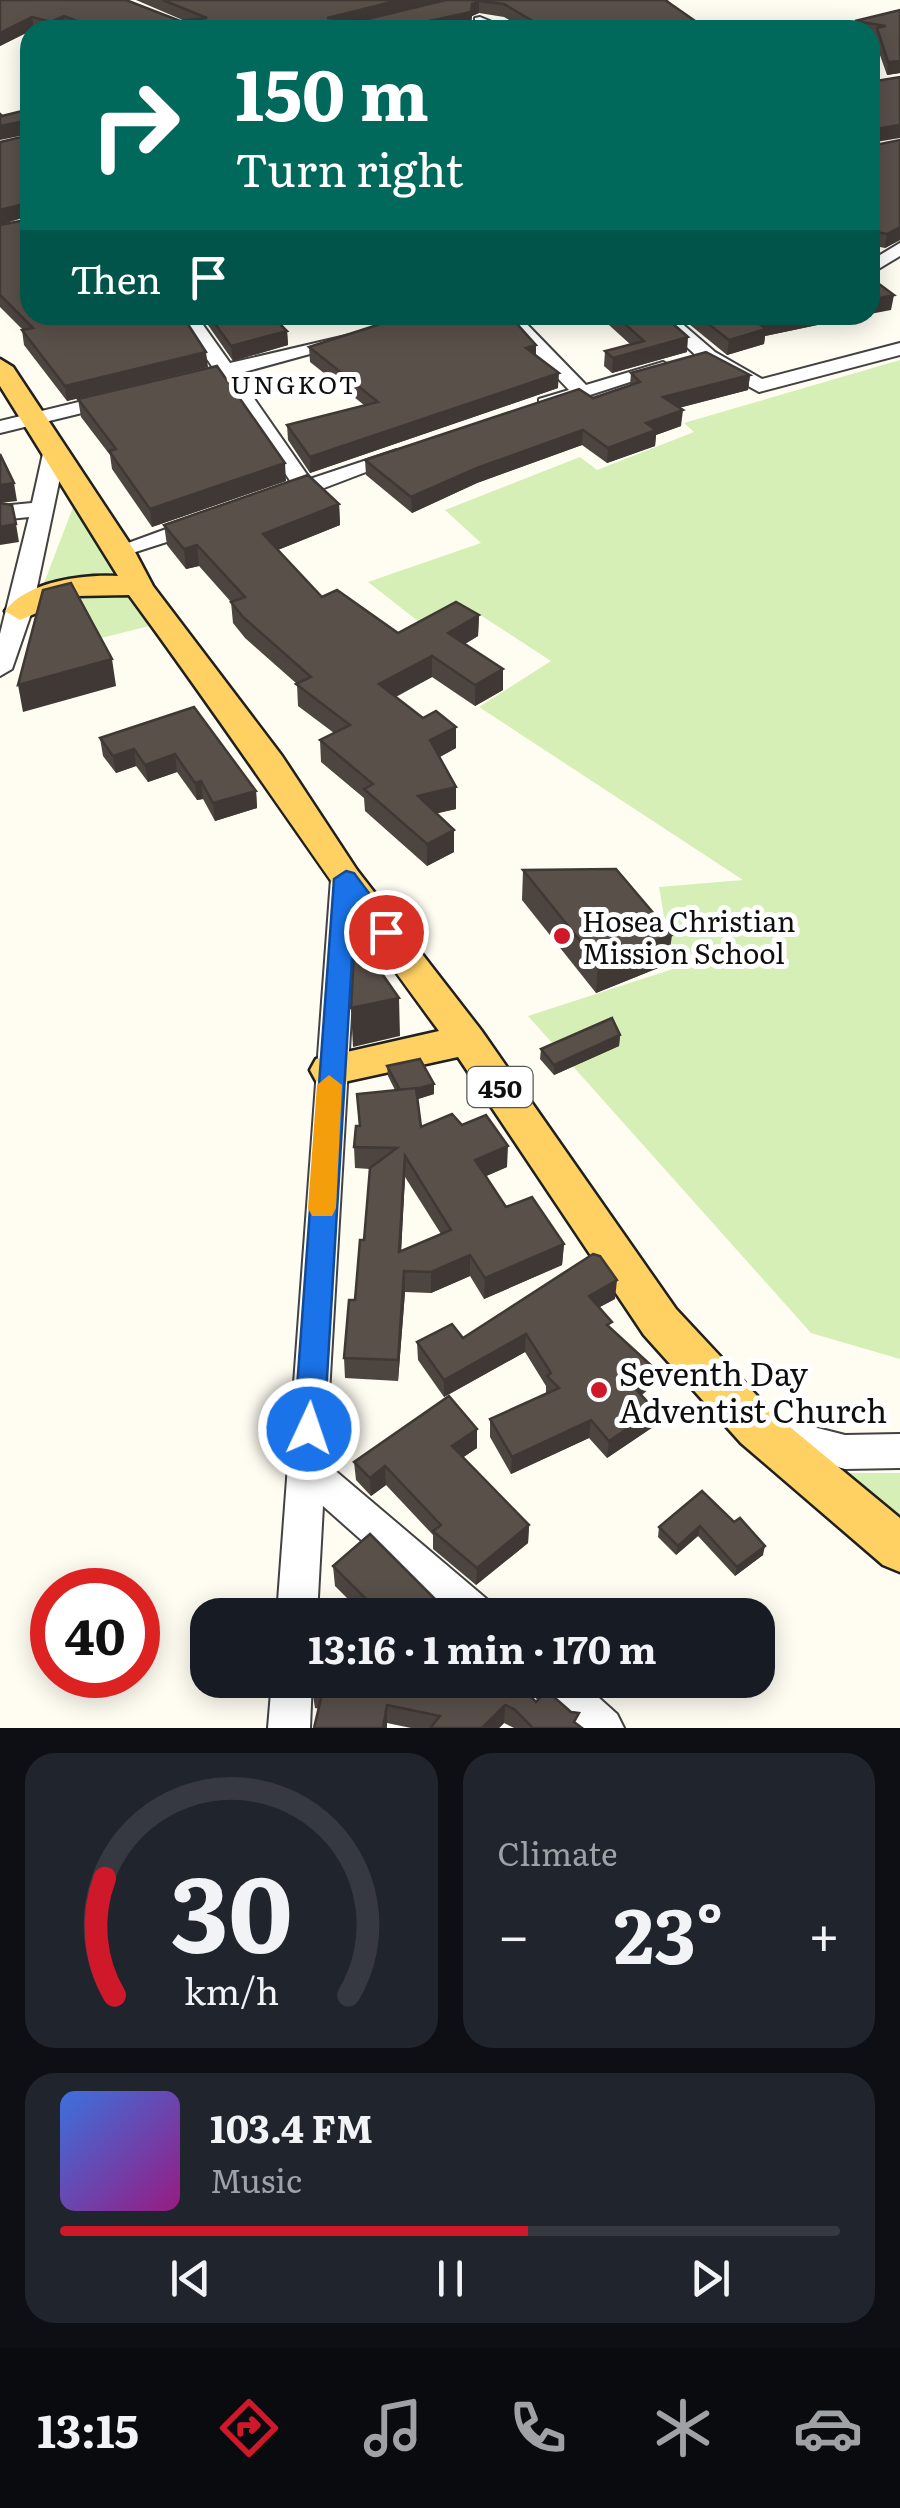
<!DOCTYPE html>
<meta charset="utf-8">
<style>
body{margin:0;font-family:Literata,serif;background:#20242c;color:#f1f3f6;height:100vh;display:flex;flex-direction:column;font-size:38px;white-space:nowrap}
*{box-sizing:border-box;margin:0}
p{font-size:32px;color:#9ea1a6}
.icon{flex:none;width:55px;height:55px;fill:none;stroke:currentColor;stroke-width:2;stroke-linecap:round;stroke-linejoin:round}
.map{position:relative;height:1728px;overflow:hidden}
.drawer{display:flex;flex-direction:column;gap:25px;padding:25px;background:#0d0f14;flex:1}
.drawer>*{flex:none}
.guide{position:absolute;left:20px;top:20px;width:860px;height:305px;border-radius:30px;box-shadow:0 5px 25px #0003;background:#00695c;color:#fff;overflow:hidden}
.speed{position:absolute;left:30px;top:1568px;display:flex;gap:20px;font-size:50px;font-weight:700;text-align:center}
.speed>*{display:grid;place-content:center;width:130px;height:130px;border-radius:50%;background:#171b24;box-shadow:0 5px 25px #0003;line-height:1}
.speed .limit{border:15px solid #d22;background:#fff;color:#111}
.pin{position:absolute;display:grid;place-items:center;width:85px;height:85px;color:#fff;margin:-42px;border:5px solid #fff;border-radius:50%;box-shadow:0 2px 10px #0007}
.me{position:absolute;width:110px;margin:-55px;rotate:3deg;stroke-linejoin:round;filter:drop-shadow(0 0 8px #0008)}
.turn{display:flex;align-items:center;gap:35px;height:210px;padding:0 50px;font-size:45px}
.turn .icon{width:130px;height:130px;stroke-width:2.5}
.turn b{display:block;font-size:70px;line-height:85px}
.then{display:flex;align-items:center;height:95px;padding:0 50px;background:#0003;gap:20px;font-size:38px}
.big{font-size:75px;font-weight:700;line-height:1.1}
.drawer .card{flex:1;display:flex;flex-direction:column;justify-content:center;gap:15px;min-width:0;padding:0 35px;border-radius:30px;background:#20242c}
.drawer .dial{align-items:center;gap:0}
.dial svg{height:260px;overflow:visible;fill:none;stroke:#363941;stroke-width:7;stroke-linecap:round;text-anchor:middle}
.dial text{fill:#f1f3f6;stroke:none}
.song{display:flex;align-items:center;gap:30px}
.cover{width:120px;height:120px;border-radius:15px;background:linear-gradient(135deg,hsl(220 70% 55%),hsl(310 70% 35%))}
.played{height:10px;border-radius:5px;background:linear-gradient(90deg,#cf182a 60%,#363941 60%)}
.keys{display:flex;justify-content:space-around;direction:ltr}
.heat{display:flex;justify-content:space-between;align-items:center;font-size:55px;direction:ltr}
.drawer .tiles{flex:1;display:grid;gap:25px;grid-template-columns:1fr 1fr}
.card:last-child{grid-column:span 2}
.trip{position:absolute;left:190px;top:1598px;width:585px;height:100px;border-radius:30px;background:#171b24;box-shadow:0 5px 25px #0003;font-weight:700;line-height:100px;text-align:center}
.tab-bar{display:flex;height:160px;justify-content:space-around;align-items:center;background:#090b0e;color:#9ea1a6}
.tab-bar .icon{width:70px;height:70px}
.tab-bar .current{color:#cf182a}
.tab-bar b{font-size:45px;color:#f1f3f6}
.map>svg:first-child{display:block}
</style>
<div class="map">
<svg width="900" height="1728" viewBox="0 0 900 1728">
<rect width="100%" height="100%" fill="#fffcf2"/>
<g fill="#d6efb6">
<polygon points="900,360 900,1359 811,1333 528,1016 673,969 659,887 743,880 479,707 551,661 471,609 432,632 368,582 481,543 445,510 580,457 597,470 694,432 684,423"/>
<polygon points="73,507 124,578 73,579 43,586"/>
<polygon points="90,594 113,594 138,601 153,625 93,640 73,598"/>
<polygon points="837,1473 900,1473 900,1526"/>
</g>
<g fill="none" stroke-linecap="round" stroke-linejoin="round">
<defs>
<g id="minor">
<polygon points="480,17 504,27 506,30 487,30 475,24 475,18"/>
<polygon points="900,243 900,256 870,274 870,261"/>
<polygon points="178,315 196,315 230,363 350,335 350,343 237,374 310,479 397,450 408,456 290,501 274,501 274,491 293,485 220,378 187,387 177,381 213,368"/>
<polygon points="498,315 518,315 586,385 663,362 673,368 553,407 539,407 539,399 569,390"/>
<polygon points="652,315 672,315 715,352 762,379 900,343 900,355 759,392 701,360"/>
<polygon points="116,393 123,395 123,403 0,433 0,421"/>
<polygon points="55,443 66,449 32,611 12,669 0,676 0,634 29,517 0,520 0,506 32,503 44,449"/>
<polygon points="199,517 207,519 207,529 120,557 109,550"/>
<polygon points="345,869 359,879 325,1462 489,1601 495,1615 446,1615 323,1506 317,1615 277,1615 331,879"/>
<polygon points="774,1417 845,1435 900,1434 900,1468 845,1469 761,1445 756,1433 761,1421"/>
<polygon points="272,1680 312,1680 310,1728 268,1728"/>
<polygon points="528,1680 579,1680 617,1714 624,1728 572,1728 534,1694"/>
</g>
<path id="major" d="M0,359L13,367L134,550L153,586L282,756L357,870L481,1030L676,1309L773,1413L900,1518V1572L883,1565L741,1443L644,1335L458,1057L330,1085L316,1081L310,1070L316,1059L439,1031C333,888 235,739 129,595L77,596L20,620L5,611C27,581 84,574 118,576L0,386Z"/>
</defs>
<use href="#minor" stroke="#424242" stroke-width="4"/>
<use href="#major" stroke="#202020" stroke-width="5"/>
<use href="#minor" fill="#fff" fill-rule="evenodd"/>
<use href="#major" fill="#ffd162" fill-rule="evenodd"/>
</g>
<g fill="#4d4540" fill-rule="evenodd">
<polygon points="0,0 180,21 185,21 136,0 669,0 667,1 701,30 526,30 504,17 479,13 472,16 471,24 443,30 34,29 0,46"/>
<polygon points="900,10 900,73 887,75 875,41 875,37 870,36 870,30 853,30 855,21"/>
<polygon points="900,140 900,240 885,248 870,245 870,146"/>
<polygon points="0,225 208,367 67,401 24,345 22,330 23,330 0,307"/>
<polygon points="201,315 310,315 281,324 287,331 288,345 233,361"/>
<polygon points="598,315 663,315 687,352 612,373 604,366 605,351 631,345"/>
<polygon points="678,315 865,315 765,336 764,344 727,355"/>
<polygon points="536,345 536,355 558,388 310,473 288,440 287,425 364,405 310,362 309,347"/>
<polygon points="631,373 750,375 748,390 679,408 681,426 656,435 655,446 607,463 582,445 477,483 412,513 366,475 365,460 593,398 630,385"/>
<polygon points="78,399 286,481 152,527 112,469 110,455 81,417"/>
<polygon points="339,504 340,525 278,550 322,597 398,633 479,615 478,636 465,644 503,669 503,690 475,706 432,677 396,697 456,748 440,757 456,787 456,809 436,813 454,852 427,866 365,811 364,798 321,762 320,740 334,733 298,706 297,684 245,638 233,623 231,602 199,566 186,569 167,545 164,525"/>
<polygon points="194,707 256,791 257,808 215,821 203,799 197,800 177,772 148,782 136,766 116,773 103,756 100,738"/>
<polygon points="523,870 668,964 596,993 522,900"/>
<polygon points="620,1035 619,1046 554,1075 540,1059 541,1049"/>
<path d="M387,1066L434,1084V1094L417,1099L421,1127L462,1125L507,1167L486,1176L506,1207L564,1244L562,1265L484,1299L470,1276L431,1293L405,1292L398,1381L345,1378L344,1358L364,1240L370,1169L355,1168L354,1147L359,1126L357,1094L395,1090L388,1076ZM405,1177L441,1234L401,1251Z"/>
<polygon points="615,1299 599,1307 611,1329 652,1386 642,1395 655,1410 653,1427 607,1458 589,1438 511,1474 490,1437 490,1419 546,1394 546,1386 525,1352 444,1397 418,1360 417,1342 463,1338"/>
<polygon points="477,1429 477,1448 463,1457 529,1525 528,1543 476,1585 433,1549 433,1535 386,1485 371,1496 356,1480 354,1462"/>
<polygon points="734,1522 763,1555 735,1576 698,1536 676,1555 658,1537 659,1527"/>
<polygon points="333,1566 451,1615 364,1615 335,1586"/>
<polygon points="484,1688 536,1702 581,1728 514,1728 504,1723 499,1728 411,1728 315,1708 312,1689"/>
</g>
<g fill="#3f3834">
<polygon points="400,0 449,0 329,30 327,18"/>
<polygon points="479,1 479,13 472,16 471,24 443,30 415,30 415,24"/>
<polygon points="64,16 66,28 52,30 51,22"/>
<polygon points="32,17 34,29 0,46 0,33"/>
<polygon points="701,25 701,30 677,30"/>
<polygon points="900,61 900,73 887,75 888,62"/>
<polygon points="876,65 874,77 870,80 870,68"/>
<polygon points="30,120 30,134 0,140 0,126"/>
<polygon points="900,125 900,138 870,143 870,130"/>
<polygon points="27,203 29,216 0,225 0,210"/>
<polygon points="900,227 900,240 885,248 887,234"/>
<polygon points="894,295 891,310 870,314 870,300"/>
<polygon points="269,315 310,315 270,327"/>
<polygon points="799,315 865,315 765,336 764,344 727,355 729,340 758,323"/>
<polygon points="287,331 288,345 233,361 231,346"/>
<polygon points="688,337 687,352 612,373 613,358"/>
<polygon points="536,345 536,360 526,348"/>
<polygon points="206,352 208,367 67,401 65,386"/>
<polygon points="559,373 558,388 310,473 310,457"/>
<polygon points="750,375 748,390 662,412 663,397"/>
<polygon points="683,410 681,426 656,435 655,446 607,463 608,448 646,423"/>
<polygon points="583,430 582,445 477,483 412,513 411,497 477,468"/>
<polygon points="285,463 286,481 152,527 150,509"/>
<polygon points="14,483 17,501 0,503 0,485"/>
<polygon points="339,504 340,525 265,555 263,534"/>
<polygon points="16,524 19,542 0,545 0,527"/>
<polygon points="197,545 199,566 186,569 184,549"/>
<polygon points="479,615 478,636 448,654 448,633"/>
<polygon points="432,656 432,677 379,705 379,684"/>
<polygon points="112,659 116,686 23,712 18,685"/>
<polygon points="503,669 503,690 475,706 475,685"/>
<polygon points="456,727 456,748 430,762 430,740"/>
<polygon points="134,749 136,766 116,773 113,756"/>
<polygon points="175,754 177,772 148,782 145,765"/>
<polygon points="201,781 203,799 197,800 195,783"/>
<polygon points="456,787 456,809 418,818 418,796"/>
<polygon points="256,791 257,808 215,821 213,803"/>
<polygon points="454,830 454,852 427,866 427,844"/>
<polygon points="672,935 668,964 596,993 598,963"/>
<polygon points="399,998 400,1036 353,1047 351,1008"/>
<polygon points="620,1035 619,1046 554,1075 554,1065"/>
<polygon points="434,1084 434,1094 403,1104 402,1094"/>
<polygon points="508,1146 507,1167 475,1181 475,1160"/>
<polygon points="405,1156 405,1177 400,1273 399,1252"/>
<polygon points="564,1244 562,1265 484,1299 485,1278"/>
<polygon points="470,1255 470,1276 431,1293 431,1272"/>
<polygon points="404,1271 405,1292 398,1381 398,1360"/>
<polygon points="617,1280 615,1299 587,1314 589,1296"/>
<polygon points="526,1334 525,1352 444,1397 444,1380"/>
<polygon points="654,1368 652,1386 631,1403 633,1386"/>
<polygon points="655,1410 653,1427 607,1458 609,1441"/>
<polygon points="591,1420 589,1438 511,1474 512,1457"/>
<polygon points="477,1429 477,1448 452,1465 452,1446"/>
<polygon points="385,1466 386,1485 371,1496 370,1478"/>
<polygon points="529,1525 528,1543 476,1585 477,1568"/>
<polygon points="700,1526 698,1536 676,1555 678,1546"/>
<polygon points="765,1546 763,1555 735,1576 737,1567"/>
<polygon points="387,1705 387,1728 383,1728"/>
<polygon points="505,1705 504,1723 499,1728 482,1728"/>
</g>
<g fill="#5a504a" stroke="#3f3834" stroke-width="2.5" fill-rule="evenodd">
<polygon points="0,0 126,0 180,21 207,18 163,0 400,0 327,18 359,21 446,0 665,0 701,25 677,30 548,30 504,4 479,1 472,4 471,12 415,24 424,30 150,30 143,27 134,30 101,30 64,16 51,22 32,17 0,33"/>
<polygon points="900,10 900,61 888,62 877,28 886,26 855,21"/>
<polygon points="900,77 900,125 870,130 870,82"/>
<polygon points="30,109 30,120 0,126 0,114 2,116"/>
<polygon points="30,135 30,205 27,203 0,210 0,142"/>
<polygon points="900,140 900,227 887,234 870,231 870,200 872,202 870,188 870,146"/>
<polygon points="30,219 30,315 182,315 206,352 65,386 22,330 33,328 0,295 0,225"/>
<polygon points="870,278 871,278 894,295 870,300"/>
<polygon points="209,315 271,315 287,331 231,346"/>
<polygon points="408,315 509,315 536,345 526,348 559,373 310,457 287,425 378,402 309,347"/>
<polygon points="615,315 663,315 688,337 613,358 605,351 644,341"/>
<polygon points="697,315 799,315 758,323 766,329 729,340"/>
<polygon points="706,352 750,375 663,397 683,410 646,423 656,430 608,448 583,430 477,468 411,497 365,460 579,389 593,398 640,382 631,373"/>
<polygon points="217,366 285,463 150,509 109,451 116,449 78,399"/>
<polygon points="0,454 14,483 0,485"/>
<polygon points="308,475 339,504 263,534 322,597 337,590 398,633 456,602 479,615 448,633 503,669 475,685 432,656 379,684 423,718 436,711 456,727 430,740 456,787 418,796 454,830 427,844 364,789 373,784 320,740 350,725 296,684 311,677 243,617 231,602 245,597 197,545 184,549 164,525"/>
<polygon points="0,503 12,505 16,524 0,527"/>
<polygon points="71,583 112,659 18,685 43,590"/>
<polygon points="194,707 256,791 213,803 201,781 195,783 175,754 145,765 134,749 113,756 100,738"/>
<polygon points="616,869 672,935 598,963 523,870"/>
<polygon points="355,935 399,998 351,1008"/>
<polygon points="612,1018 620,1035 554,1065 541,1049"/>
<polygon points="420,1059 434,1084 416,1089 400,1090 387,1066"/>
<path d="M416,1088L421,1127L452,1114L462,1125L486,1115L508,1146L475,1160L506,1207L532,1197L564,1244L485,1278L470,1255L431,1272L404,1271L398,1360L344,1358L349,1300H355L360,1240H364L370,1168L397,1148L354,1147L356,1126H360L357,1094ZM405,1156L451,1230L399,1252Z"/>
<polygon points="593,1254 600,1256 617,1280 589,1296 612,1322 607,1325 654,1368 633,1386 655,1410 609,1441 591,1420 512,1457 490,1419 559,1388 547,1376 551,1373 526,1334 444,1380 417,1342 452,1324 463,1338"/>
<polygon points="449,1396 477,1429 452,1446 529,1525 477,1568 433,1531 441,1525 385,1466 370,1478 354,1462"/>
<polygon points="702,1491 734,1522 740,1518 765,1546 737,1567 700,1526 678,1546 659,1527"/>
<polygon points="370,1534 451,1615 382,1615 333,1566"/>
<polygon points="314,1680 475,1680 484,1688 492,1680 514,1680 536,1702 547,1691 571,1712 579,1713 574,1722 582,1728 533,1728 514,1709 505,1705 482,1728 430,1728 440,1716 387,1705 383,1728 314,1728 323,1690 312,1689"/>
</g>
<polygon fill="#1a73e8" stroke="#114b97" stroke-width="2.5" points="346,871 354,873 398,932 394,938 378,938 355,908 324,1429 320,1439 309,1443 298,1439 294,1429 334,879"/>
<polygon fill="#f59e0b" points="329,1075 342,1085 336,1208 332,1216 312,1216 308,1208 317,1085"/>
<g fill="#cf182a" stroke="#fff" stroke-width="4">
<circle cx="562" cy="936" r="10"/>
<circle cx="599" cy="1390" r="10"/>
</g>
<g text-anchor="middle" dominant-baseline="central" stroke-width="10" stroke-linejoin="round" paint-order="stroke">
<g font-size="25" letter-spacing="2.5" fill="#0f0f0f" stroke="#fff">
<text x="295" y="383">UNGKOT</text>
</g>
<rect fill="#fff" stroke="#575757" stroke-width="2.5" x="467.5" y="1067" width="65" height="40" rx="8"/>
<g font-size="25" font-weight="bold" fill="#0f0f0f">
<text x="500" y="1087">450</text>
</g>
<g font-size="28" fill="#0f0f0f" stroke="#fff" text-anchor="start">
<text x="582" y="920">Hosea Christian<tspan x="582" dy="32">Mission School</tspan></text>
</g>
<g font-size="32" fill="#0f0f0f" stroke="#fff" text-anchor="start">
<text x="619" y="1372">Seventh Day<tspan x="619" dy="37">Adventist Church</tspan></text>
</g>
</g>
</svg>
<div class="speed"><div class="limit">40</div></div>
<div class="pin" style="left:386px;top:932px;background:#d93025"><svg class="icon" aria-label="arrive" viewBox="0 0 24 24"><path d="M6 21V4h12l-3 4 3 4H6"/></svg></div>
<svg class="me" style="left:309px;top:1429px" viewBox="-20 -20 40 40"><circle r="17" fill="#1a73e8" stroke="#fff" stroke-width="3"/><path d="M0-11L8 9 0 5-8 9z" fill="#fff"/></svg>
<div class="trip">13:16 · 1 min · 170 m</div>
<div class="guide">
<div class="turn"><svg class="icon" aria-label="right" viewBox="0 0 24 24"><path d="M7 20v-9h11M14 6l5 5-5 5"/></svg><div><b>150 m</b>Turn right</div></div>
<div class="then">Then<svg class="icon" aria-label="arrive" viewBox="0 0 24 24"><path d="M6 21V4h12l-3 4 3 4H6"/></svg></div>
</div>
</div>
<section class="drawer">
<div class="tiles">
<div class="card dial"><svg viewBox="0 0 100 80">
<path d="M14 69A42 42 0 1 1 86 69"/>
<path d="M14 69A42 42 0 0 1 11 33" stroke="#cf182a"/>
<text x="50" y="56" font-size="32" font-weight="700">30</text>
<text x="50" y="72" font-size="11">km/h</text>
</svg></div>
<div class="card"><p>Climate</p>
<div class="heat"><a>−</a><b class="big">23°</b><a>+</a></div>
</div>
<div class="card">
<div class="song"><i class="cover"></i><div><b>103.4 FM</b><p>Music</p></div></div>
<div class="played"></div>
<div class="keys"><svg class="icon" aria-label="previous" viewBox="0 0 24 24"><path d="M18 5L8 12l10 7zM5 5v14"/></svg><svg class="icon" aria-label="pause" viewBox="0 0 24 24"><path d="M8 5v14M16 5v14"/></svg><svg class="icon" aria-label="next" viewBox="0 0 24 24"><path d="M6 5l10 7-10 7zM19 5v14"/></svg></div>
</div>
</div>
</section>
<nav class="tab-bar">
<b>13:15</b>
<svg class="icon current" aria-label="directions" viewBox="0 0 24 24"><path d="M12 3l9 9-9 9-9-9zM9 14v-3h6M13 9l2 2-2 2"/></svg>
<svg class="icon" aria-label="music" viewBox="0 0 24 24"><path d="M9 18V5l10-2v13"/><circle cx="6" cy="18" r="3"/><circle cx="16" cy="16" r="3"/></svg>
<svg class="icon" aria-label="phone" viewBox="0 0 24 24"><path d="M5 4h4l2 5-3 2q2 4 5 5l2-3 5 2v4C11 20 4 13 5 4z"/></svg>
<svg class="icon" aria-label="climate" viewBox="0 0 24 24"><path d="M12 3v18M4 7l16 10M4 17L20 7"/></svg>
<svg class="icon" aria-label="car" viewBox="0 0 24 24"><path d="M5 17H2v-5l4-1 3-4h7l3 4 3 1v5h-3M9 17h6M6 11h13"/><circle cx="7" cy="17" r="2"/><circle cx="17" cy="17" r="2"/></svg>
</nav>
